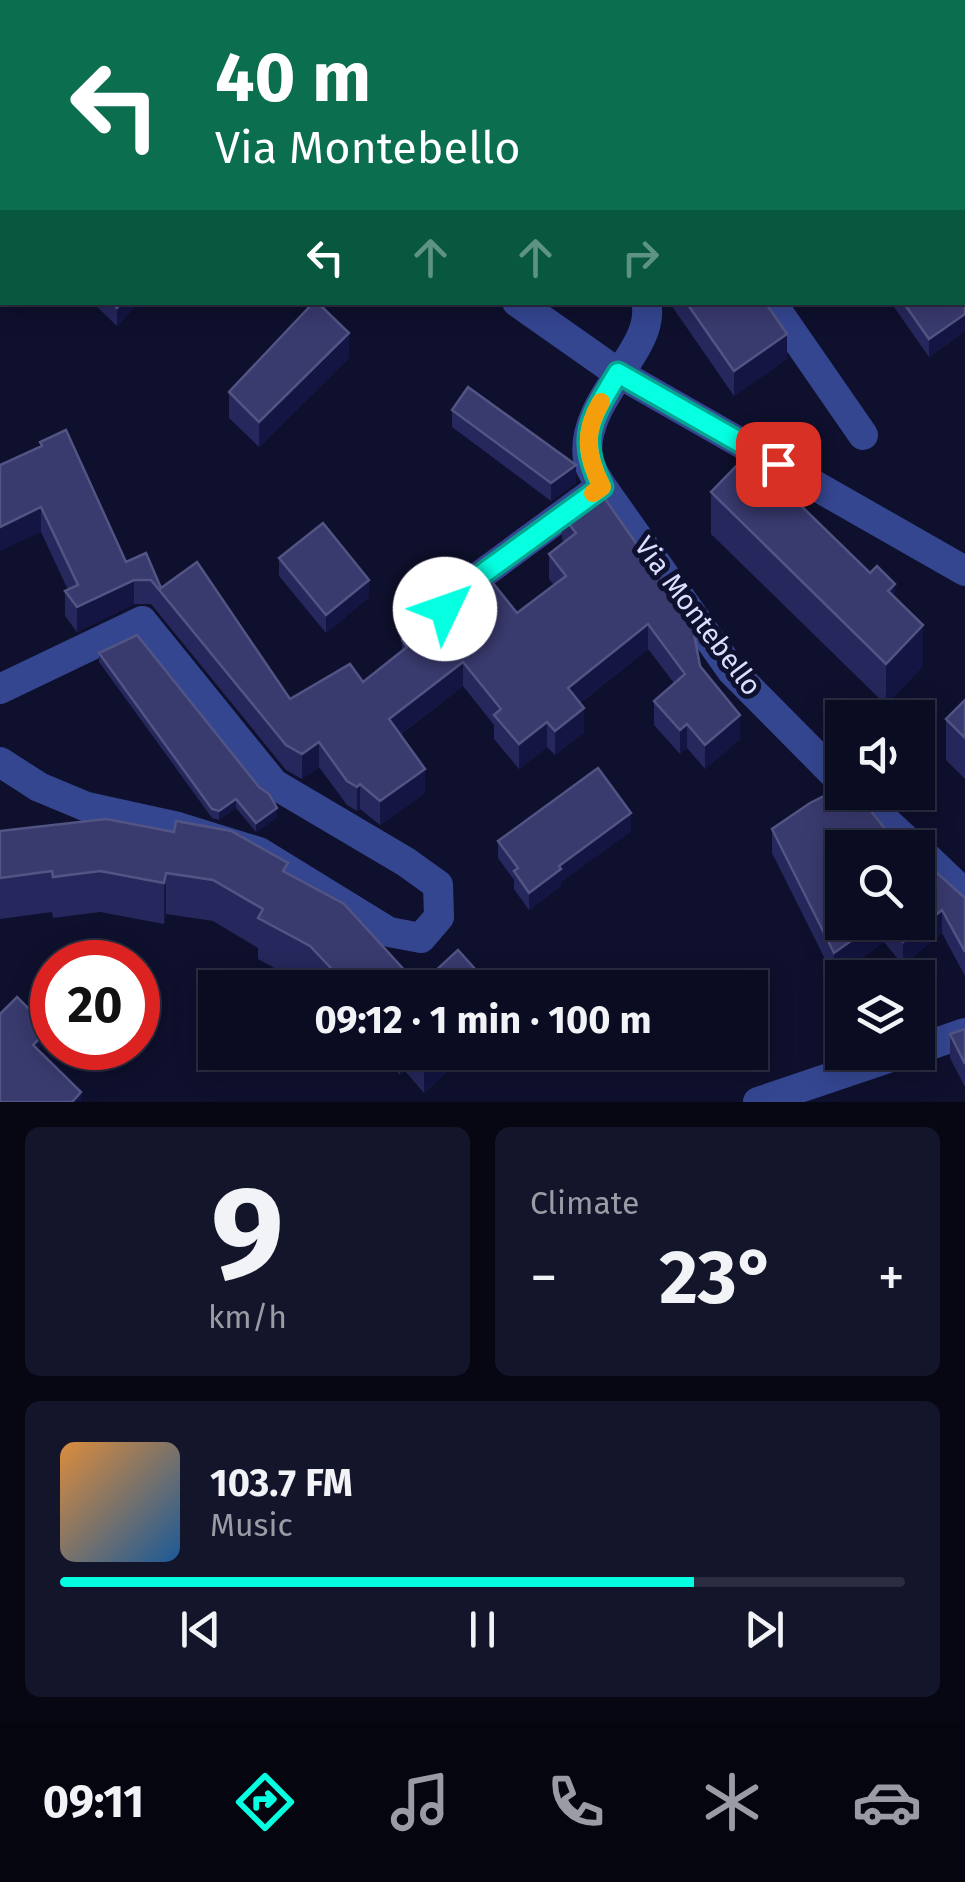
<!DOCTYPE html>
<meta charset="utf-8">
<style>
body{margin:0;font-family:"Fira Sans",sans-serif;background:#13152a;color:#f1f3f6;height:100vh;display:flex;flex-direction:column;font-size:38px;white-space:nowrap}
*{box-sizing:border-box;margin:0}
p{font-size:32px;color:#999ba5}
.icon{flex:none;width:55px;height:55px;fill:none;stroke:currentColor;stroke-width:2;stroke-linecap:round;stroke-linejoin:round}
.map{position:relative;height:1102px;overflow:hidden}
.side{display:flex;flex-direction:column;gap:25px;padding:25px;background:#060713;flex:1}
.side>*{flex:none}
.top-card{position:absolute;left:0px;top:0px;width:965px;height:305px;box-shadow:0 5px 25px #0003,0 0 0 2px #2a2c40;background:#0b6e4f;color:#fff;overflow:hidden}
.buttons{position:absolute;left:825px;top:700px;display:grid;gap:20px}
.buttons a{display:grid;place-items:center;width:110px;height:110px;border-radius:0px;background:#0a0c22;box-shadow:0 5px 25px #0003,0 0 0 2px #2a2c40;font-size:50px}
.speed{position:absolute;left:30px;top:940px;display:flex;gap:20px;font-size:50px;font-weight:700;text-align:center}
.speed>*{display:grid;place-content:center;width:130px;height:130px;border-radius:50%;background:#0a0c22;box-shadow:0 5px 25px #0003,0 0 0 2px #2a2c40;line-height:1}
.speed .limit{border:15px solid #d22;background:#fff;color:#111}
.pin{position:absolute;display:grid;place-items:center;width:85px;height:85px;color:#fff;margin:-42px;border-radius:20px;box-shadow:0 5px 15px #0006}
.me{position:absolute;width:110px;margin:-55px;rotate:48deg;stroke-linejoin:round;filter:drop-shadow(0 0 8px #0008)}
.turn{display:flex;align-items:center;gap:35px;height:210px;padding:0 50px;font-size:45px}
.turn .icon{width:130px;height:130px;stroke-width:2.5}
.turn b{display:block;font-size:70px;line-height:85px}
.lanes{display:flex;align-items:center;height:95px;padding:0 50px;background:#0003;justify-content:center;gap:50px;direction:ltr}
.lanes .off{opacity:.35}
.big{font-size:75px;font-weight:700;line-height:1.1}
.side .tile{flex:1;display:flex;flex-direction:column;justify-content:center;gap:15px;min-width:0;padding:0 35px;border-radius:15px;background:#13152a}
.side .dial{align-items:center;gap:0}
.dial b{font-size:130px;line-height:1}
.song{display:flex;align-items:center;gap:30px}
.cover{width:120px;height:120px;border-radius:15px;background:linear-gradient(135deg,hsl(30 70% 55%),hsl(210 70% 35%))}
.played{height:10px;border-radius:5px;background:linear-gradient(90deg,#06ffe1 75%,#2a2c40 75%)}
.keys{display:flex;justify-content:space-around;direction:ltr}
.heat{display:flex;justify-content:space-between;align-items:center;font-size:55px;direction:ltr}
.side .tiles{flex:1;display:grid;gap:25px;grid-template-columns:1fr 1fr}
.tile:last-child{grid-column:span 2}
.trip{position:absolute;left:198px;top:970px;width:570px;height:100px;border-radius:0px;background:#0a0c22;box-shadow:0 5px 25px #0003,0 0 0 2px #2a2c40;font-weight:700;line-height:100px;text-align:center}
.tabs{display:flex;height:160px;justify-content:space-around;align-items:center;background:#04050e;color:#999ba5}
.tabs .icon{width:70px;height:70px}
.tabs .selected{color:#06ffe1}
.tabs b{font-size:45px;color:#f1f3f6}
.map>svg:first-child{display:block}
</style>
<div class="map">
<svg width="965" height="1102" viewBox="0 0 965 1102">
<defs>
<pattern id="forest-firs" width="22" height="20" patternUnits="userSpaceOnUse" patternTransform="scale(2.5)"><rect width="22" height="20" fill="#11382e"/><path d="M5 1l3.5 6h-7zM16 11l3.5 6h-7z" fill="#33544d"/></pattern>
</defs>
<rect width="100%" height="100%" fill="#0e102d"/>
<polygon fill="url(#forest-firs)" points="225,0 511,0 531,2 210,2"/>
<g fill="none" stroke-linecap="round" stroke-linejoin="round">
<g stroke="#354691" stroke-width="30">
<polyline points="0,162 2,162"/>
<polyline points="517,302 618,373 965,571"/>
<path d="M646,302C658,349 579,399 588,459C589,468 597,478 602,487L732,671L842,782"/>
<polyline points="771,302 863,435"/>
<polyline points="445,609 474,580 595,491"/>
<polyline points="0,689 142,621 274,784 406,862 438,885 439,917 421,938 389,932 259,852 178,827 87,807 39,787 0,762"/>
<polyline points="854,792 915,848"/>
<polyline points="918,849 965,894"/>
<polyline points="918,1049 965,1033"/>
<polyline points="758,1102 906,1052"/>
</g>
</g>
<g fill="#26275c">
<polygon points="965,282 965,331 929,357 894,307 894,302 962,302"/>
<polygon points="92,302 139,302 117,326"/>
<polygon points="669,302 765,302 787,359 734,396"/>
<polygon points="349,358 259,447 229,418 229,392"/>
<polygon points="452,410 576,483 551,501 452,427"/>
<polygon points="40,442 126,562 161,588 290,699 363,682 402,652 402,640 517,613 554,585 549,579 549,554 564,542 562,539 562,515 700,666 740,739 705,769 687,748 680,754 654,725 654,701 674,683 648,649 580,703 584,732 555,755 547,747 519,769 494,739 494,725 463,686 400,735 425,793 380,825 360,809 357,811 347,805 319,767 302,779 286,770 151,604 134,604 77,632 65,616 65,591 68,590 41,532"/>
<polygon points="711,492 895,598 923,666 886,705 711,534"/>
<polygon points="279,558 369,597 326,633 279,576"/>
<polygon points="99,653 277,817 256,832 236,808 219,820 212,818 99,662"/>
<polygon points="965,700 965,779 946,760 946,719"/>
<polygon points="772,829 842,922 918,922 918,856 965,898 965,976 942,933 903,965 884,942 834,977 772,853"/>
<polygon points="0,831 288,874 419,986 492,988 311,988 258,959 258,948 213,921 166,914 164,924 100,912 53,918 52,912 0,919"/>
<polygon points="631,831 561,882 561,886 529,910 514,889 514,880 498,858 498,841"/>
<polygon points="965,1029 965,1087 950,1058 950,1034"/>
<polygon points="379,1052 468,1052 424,1093 405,1071 400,1075"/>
</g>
<g fill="#141542">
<polygon points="965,38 965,56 962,58 962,40"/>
<polygon points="122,302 139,302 117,326 117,308"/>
<polygon points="965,314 965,331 929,357 929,339"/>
<polygon points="349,333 349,358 259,447 259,422"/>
<polygon points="787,334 787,359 734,396 734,371"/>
<polygon points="576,465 576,483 551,501 551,483"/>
<polygon points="41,507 41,532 0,551 0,527"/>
<polygon points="134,580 134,604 77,632 77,607"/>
<polygon points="369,580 369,597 326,633 326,615"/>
<polygon points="895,584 895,625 888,591"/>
<polygon points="648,624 648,649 568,712 568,688"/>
<polygon points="923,625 923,666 886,705 886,664"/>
<polygon points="463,662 463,686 389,743 389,719"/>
<polygon points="584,708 584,732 555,755 555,731"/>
<polygon points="740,715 740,739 705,769 705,745"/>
<polygon points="547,722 547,747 519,769 519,744"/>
<polygon points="687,724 687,748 680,754 680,730"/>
<polygon points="319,742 319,767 302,779 302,754"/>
<polygon points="425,769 425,793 380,825 380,801"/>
<polygon points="360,784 360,809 357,811 357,787"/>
<polygon points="236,799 236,808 219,820 219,811"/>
<polygon points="277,808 277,817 256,832 256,823"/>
<polygon points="631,813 631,831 561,882 561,886 529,910 529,893 559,866"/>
<polygon points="166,873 166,914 164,924 164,883"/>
<polygon points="942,910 942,933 903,965 903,942"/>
<polygon points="878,922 884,922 884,942 834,977 834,953"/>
<polygon points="49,1029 49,1038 33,1054 33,1045"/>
<polygon points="400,1052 405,1052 405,1071 400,1075"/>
<polygon points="424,1052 468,1052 424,1093"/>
<polygon points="81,1092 81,1101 72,1102"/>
</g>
<g fill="#393a6e" stroke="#525484" stroke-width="2.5">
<polygon points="933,0 961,0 965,4 965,38 962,40 962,2 930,2"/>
<polygon points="962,278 965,282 965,314 929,339 903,302 962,302"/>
<polygon points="111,302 122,302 117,308"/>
<polygon points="314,302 317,302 349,333 259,422 229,392"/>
<polygon points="686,302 765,302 787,334 734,371"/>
<polygon points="468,387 576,465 551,483 452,410"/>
<polygon points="66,430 126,562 146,553 161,588 197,562 290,699 350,664 363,682 407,647 402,640 461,596 484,572 517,613 566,576 549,554 576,533 562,515 598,489 692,623 700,666 740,715 705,745 687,724 680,730 654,701 685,674 648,624 568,688 584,708 555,731 547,722 519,744 494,715 501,709 463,662 389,719 425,769 380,801 360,784 357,787 347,781 319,742 302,754 286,745 151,580 134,580 77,607 65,591 78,585 41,507 0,527 0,465 42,446 40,442"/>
<polygon points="748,454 870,573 877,566 895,584 888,591 923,625 886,664 711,492"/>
<polygon points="323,523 369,580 326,615 279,558"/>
<polygon points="137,635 259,787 269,794 277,808 256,823 236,799 219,811 212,809 99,653"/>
<polygon points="965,700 965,738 946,719"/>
<polygon points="598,768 631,813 559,866 561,869 529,893 514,871 518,868 498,841"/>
<polygon points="842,787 842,792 852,792 867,806 900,848 842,848 842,922 878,922 834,953 772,829 810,803"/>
<polygon points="106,819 174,832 176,821 231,831 288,863 283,871 344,904 419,986 458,950 492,988 357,988 350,980 346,984 310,946 258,918 263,909 213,880 166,873 164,883 100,871 53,877 52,871 0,878 0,831"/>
<polygon points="918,856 965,898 965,952 942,910 903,942 887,922 918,922 918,870 924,878 918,866"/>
<polygon points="17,997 49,1029 33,1045 81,1092 72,1102 0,1102 0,1014"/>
<polygon points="965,1029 965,1064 950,1034"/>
</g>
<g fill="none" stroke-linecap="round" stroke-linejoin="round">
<defs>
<path id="route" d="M445,609L474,580L602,487C576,437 592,417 618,373L778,464"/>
</defs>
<use href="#route" stroke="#04a692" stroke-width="25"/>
<use href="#route" stroke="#06ffe1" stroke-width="18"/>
<path stroke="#f59e0b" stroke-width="18" d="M593,493L602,487C586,456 583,432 601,402"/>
</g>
<g text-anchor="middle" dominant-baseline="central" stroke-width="10" stroke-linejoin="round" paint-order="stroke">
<g font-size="28" fill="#dadeff" stroke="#0e102d">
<text transform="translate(698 616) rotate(53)">Via Montebello</text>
</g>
</g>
</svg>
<div class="buttons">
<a><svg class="icon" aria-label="sound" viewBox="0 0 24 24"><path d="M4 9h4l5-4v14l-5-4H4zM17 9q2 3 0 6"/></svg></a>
<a><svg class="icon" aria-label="search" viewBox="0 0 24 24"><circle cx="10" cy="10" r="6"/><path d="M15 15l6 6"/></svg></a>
<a><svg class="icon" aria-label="layers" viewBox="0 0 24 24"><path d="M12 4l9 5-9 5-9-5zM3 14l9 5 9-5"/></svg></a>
</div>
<div class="speed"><div class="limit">20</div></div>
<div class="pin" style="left:778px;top:464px;background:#d93025"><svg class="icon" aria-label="arrive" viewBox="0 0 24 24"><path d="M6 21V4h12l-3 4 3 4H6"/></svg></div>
<svg class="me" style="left:445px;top:609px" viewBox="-20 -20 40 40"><circle r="19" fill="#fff"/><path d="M0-13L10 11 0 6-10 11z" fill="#06ffe1"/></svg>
<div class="trip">09:12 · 1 min · 100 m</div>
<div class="top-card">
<div class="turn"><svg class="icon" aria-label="left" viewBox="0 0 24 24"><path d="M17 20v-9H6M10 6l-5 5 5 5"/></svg><div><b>40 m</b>Via Montebello</div></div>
<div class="lanes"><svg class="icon" aria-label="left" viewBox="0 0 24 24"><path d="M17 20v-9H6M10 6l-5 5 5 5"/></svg><svg class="icon off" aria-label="ahead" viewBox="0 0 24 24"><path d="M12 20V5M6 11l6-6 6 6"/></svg><svg class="icon off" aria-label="ahead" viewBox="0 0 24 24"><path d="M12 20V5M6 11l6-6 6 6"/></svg><svg class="icon off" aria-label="right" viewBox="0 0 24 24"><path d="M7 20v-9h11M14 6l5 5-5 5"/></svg></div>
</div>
</div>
<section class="side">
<div class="tiles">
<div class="tile dial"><b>9</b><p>km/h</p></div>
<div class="tile"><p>Climate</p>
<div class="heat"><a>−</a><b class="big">23°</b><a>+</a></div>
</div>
<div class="tile">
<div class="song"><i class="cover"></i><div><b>103.7 FM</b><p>Music</p></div></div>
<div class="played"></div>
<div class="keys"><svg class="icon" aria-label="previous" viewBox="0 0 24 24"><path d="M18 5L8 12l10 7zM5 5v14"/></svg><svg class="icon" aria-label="pause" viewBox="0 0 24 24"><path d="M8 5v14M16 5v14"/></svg><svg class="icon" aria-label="next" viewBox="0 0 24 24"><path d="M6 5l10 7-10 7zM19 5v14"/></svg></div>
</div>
</div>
</section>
<nav class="tabs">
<b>09:11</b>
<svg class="icon selected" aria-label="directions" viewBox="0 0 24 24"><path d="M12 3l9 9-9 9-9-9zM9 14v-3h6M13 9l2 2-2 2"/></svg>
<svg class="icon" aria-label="music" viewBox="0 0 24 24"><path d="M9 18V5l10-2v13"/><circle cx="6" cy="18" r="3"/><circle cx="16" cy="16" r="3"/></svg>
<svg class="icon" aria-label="phone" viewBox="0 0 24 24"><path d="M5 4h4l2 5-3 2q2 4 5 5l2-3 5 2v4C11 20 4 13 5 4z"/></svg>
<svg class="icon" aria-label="climate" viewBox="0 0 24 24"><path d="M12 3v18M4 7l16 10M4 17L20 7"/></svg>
<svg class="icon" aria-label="car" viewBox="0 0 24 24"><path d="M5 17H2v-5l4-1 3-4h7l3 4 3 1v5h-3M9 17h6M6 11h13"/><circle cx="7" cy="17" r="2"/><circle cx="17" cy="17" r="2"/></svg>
</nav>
